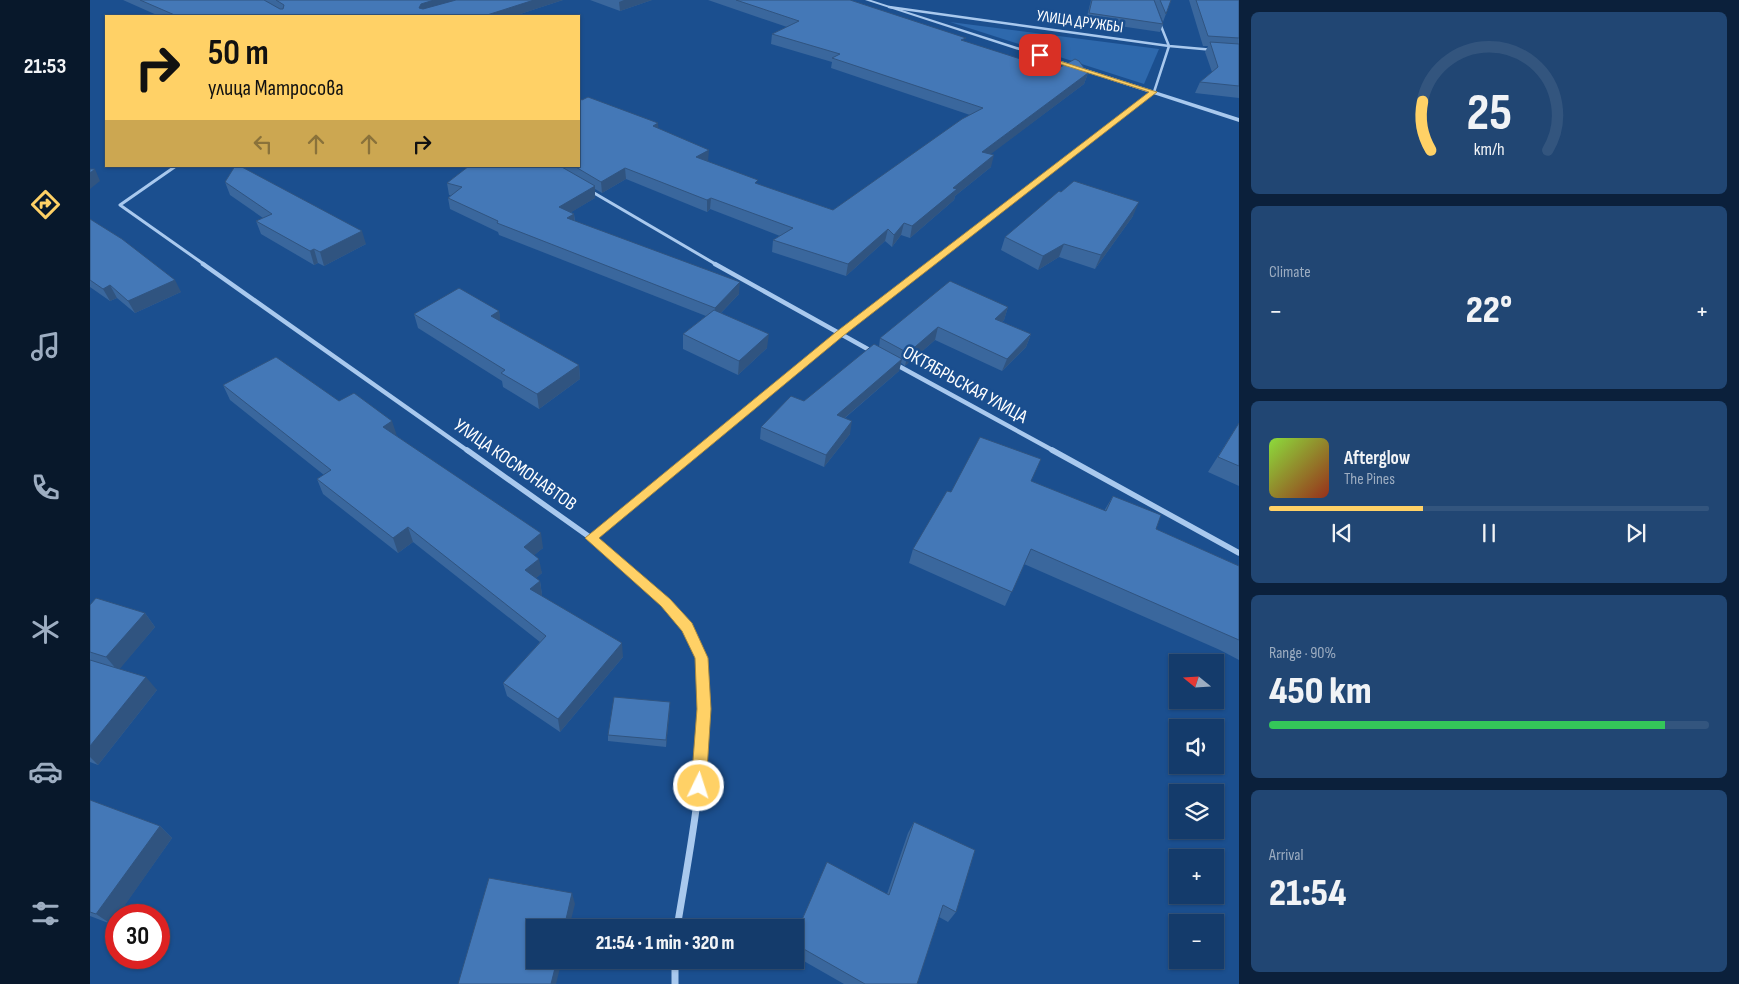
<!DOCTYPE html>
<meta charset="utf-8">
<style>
body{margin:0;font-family:"Sofia Sans Condensed",sans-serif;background:#214673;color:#f1f3f6;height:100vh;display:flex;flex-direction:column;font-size:19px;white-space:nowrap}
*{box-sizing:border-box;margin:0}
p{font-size:16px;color:#9dadc1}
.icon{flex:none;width:28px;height:28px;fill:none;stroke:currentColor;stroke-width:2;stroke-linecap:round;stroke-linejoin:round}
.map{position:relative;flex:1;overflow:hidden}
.sheet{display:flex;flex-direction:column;gap:12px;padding:12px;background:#0b203b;width:500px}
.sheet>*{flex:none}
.banner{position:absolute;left:15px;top:15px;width:475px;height:152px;border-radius:0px;box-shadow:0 1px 4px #0004,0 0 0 1px #33557e;background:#ffd166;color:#111;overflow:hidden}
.needle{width:32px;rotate:288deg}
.controls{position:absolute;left:1079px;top:654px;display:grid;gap:10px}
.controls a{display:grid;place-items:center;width:55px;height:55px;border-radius:0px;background:#143b6b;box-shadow:0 1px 4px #0004,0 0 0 1px #33557e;font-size:25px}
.speed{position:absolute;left:15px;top:904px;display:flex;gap:10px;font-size:25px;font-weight:700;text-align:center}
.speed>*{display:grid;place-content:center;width:65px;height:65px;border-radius:50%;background:#143b6b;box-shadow:0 1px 4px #0004,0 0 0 1px #33557e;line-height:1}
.speed .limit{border:8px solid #d22;background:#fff;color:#111}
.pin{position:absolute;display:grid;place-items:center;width:42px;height:42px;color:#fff;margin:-21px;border-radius:10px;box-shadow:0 2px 8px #0006}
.me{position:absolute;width:55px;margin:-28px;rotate:4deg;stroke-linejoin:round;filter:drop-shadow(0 0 4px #0008)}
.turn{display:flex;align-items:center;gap:18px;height:105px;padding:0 20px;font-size:22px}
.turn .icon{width:65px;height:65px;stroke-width:2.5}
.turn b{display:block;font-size:35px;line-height:42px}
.lanes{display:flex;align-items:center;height:48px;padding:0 20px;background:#0003;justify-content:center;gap:25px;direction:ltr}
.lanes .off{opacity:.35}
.big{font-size:38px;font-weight:800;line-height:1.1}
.sheet .widget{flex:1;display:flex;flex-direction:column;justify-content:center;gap:8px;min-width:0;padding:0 18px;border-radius:8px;background:#214673}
.sheet .dial{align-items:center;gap:0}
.dial svg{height:130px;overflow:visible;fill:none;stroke:#33557e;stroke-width:7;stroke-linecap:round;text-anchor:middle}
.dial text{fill:#f1f3f6;stroke:none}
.song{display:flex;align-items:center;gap:15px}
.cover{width:60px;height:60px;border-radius:8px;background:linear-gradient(135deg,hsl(90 70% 55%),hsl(10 70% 35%))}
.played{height:5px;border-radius:2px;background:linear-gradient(90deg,#ffd166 35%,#33557e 35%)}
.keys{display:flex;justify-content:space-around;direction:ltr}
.heat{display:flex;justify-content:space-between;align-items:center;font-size:28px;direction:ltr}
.charge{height:8px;border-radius:4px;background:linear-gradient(90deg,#34c759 90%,#33557e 0)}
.trip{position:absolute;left:436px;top:919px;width:278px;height:50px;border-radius:0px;background:#143b6b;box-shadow:0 1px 4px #0004,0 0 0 1px #33557e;font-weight:800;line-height:50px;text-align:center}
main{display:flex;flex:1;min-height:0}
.tabs{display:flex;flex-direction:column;width:90px;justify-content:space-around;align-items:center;background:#08182b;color:#9dadc1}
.tabs .icon{width:35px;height:35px}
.tabs .current{color:#ffd166}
.tabs b{font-size:22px;color:#f1f3f6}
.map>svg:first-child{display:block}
</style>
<main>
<nav class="tabs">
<b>21:53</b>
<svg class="icon current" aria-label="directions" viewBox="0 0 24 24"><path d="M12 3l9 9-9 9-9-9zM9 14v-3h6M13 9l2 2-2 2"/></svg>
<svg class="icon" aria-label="music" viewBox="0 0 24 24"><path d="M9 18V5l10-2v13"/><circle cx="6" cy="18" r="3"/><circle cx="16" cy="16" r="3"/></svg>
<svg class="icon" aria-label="phone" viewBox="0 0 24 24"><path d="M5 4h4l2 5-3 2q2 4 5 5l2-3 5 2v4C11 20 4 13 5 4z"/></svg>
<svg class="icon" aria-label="climate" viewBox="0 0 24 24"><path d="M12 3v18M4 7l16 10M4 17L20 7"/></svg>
<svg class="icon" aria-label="car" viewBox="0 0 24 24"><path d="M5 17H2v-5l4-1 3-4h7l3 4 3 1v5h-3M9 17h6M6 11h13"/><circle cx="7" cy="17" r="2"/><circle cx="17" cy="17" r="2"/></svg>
<svg class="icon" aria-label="filters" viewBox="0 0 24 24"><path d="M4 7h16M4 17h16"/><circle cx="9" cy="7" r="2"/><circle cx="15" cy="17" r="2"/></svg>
</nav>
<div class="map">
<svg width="1149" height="984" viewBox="0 0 1149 984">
<rect width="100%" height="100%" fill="#1b4f8f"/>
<polygon fill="#2e69ad" points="860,22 1069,49 1054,84"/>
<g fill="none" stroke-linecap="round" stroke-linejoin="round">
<g stroke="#a9c9ee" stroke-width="2.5">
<polyline points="799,7 1079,46 1124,50"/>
<polyline points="1031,117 1064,92 1079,46 1069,21"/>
</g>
<g stroke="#a9c9ee" stroke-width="3">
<polyline points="86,166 30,205 115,265"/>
<polyline points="499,190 627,265"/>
<polyline points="840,265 1033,116"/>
</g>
<g stroke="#a9c9ee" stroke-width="4.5">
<polyline points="113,264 378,451"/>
<polyline points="625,264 783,352"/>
<polyline points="805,364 964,451"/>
<polyline points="607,451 750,334 841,264"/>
</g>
<g stroke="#a9c9ee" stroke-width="5.5">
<polyline points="377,450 501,538 575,603 597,627 611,657 613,687"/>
<polyline points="962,450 1149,553"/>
<polyline points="501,538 608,450"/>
</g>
<g stroke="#a9c9ee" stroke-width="7">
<path d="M587,928C600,848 617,767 613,686"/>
<polyline points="585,960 585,984"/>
</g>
<polygon fill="#a9c9ee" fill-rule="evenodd" points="775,0 781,0 1149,118 1149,122"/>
</g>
<g fill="#3a679d">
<polygon points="33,0 473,0 424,16 69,16"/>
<polygon points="500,0 562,0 530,11"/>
<polygon points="618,0 761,0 761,1 875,42 965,70 998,73 994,84 900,154 901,167 865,196 864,200 820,238 811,235 802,247 795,241 756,276 682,252 683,240 690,236 620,209 617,212 536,179 512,193 505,189 505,198 481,212 484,214 485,221 649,294 631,313 677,348 648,375 593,349 593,334 616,316 409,235 408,232 360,209 358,198 361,195 359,195 357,183 379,166 489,166 569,129 618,162 668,184 743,210 880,115 741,68 742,62 681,44 682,34 697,27"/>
<polygon points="1001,0 1064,0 1073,24 1070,32 996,21"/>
<polygon points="1064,0 1081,0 1073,22"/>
<polygon points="1099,0 1149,0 1149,98 1105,93 1110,82 1122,72 1115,52 1118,46 1113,46"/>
<polygon points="135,182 276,244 234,266 228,263 224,265 171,234 166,221 173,218 140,195"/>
<polygon points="971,192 1043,216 1005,269 969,257 948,270 911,250 915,237"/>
<polygon points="0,219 91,292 45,313 27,298 20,301 0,287"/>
<polygon points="918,307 914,320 912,322 941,334 936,347 912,371 845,340 815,366 811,363 809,371 755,418 760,434 734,467 670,439 671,427 714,401 789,347 790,338"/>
<polygon points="409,311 410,321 489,365 490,379 449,409 413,387 412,381 328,328 324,314"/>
<polygon points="133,385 249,401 307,436 453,548 444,555 452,573 446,578 450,581 452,595 451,596 533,657 470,732 417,696 413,683 450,642 323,542 308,553 233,494 227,479 234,475 140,400"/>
<polygon points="1149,423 1149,486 1118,472"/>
<polygon points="941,481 1014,511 1023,496 1066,529 1149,566 1149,660 1130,650 934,564 915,606 819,563 823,549 861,492"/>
<polygon points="0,605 55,613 65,627 29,669 67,690 8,765 0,762"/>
<polygon points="580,702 576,747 518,741 518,735"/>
<polygon points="0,800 70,826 82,838 21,924 0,916"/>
<polygon points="824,822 866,912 858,922 849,917 827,984 754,984 705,956 705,936 797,894 818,833"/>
</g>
<g fill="#305480">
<polygon points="344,0 380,0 333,13 329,8 331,4"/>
<polygon points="444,0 473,0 424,16 394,16"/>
<polygon points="534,0 562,0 530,11 529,2"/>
<polygon points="998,73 994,84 889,163 892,152"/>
<polygon points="568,123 569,134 563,126"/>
<polygon points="619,150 618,162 606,157"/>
<polygon points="904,155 901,167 865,196 864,200 820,238 822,226 863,188"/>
<polygon points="535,168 536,179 512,193 511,182"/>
<polygon points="5,169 10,181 0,189 0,173"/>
<polygon points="505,186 505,198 470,219 469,207"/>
<polygon points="621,198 620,209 617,212 617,200"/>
<polygon points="1049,202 1043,216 1005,269 1011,255"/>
<polygon points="484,214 485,225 477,218"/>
<polygon points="814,223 811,235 802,247 804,235"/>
<polygon points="798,229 795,241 756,276 758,264"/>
<polygon points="272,231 276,244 234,266 230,252"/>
<polygon points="974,244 969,257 948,270 953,256"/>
<polygon points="224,249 228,263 224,265 220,251"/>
<polygon points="85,280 91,292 45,313 38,301"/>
<polygon points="650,282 649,294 624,320 625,308"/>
<polygon points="20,285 27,298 20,301 13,289"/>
<polygon points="918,307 914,320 901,331 905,319"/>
<polygon points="409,311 411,325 401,316"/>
<polygon points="848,327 845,340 815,366 818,353"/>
<polygon points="679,334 677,348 648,375 649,361"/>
<polygon points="941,334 936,347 912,371 917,359"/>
<polygon points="812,359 809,371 744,427 747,415"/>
<polygon points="489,365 490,379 449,409 447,394"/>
<polygon points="302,421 307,436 293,427"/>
<polygon points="762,421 760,434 734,467 736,455"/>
<polygon points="318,527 323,542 308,553 303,538"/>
<polygon points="451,533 453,548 436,562 434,547"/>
<polygon points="449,559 452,573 438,585 435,570"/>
<polygon points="450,581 452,595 443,603 440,589"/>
<polygon points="55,613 65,627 28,671 16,657"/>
<polygon points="532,643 533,657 470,732 468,719"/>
<polygon points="56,677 67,690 8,765 0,757 0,746"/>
<polygon points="580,702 580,709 576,747 576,740"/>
<polygon points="70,826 82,838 28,915 26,915 26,917 21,924 6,914"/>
<polygon points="482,893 485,904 479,928 474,928"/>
<polygon points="467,960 472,960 466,984 461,984"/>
</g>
<g fill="#4478b7" stroke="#305480">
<polygon points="50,0 174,0 190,9 193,9 194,5 186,0 344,0 331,4 329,8 333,9 366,0 444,0 394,16 87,16"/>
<polygon points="646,0 760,0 876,38 871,40 965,70 985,59 989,61 998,73 892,152 904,155 863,188 867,189 822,226 814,223 804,235 798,229 758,264 683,240 703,228 621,198 617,200 535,168 511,182 484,166 489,166 489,98 492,100 498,97 568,123 563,126 619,150 606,157 668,180 665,183 743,210 872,119 893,108 742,58 750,54 682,34 709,21"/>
<polygon points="1002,0 1064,0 1073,24 999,13"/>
<polygon points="1070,0 1081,0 1076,14"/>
<polygon points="1106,0 1149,0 1149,38 1118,36"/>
<polygon points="1120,42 1149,44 1149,86 1110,82 1128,67"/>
<polygon points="145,166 150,166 272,231 230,252 224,249 220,251 166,221 182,214 135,182"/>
<polygon points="379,166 470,166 505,186 469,207 484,214 477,218 650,282 625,308 407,223 408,221 358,198 372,187 357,183"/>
<polygon points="0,169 5,169 0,173"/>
<polygon points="984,181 1049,202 1011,255 974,244 953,256 915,237 969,191 971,192"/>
<polygon points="0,219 32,239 85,280 38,301 20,285 13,289 0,280"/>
<polygon points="860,281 918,307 905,319 941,334 917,359 848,327 818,353 790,338"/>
<polygon points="369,288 409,311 401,316 489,365 447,394 411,373 415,370 324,314"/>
<polygon points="624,310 679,334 649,361 593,334"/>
<polygon points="784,344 812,359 747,415 762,421 736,455 671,427 701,396 714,401"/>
<polygon points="186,357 249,401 264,393 302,421 293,427 451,533 434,547 449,559 435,570 450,581 440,589 532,643 468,719 413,683 456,636 318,527 303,538 227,479 241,470 133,385"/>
<polygon points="1149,423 1149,466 1128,457"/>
<polygon points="890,437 951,459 941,481 1016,511 1023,496 1071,515 1066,529 1149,566 1149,640 941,549 922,592 823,549 857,491 861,492"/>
<polygon points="6,598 55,613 16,657 0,652 0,605"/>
<polygon points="0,660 56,677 0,746"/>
<polygon points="524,697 580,702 576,740 518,735"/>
<polygon points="0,800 70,826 6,914 0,912"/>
<polygon points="824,822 885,850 866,912 853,905 827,984 775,984 705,944 705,936 737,862 799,895"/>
<polygon points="399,878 482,893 474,928 445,928 445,960 467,960 461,984 368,984"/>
</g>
<polygon fill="#ffd166" stroke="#a68842" points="948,54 1067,92 753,336 509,538 580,599 602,623 618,658 621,709 616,786 614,791 609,793 603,791 601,786 607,709 605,658 592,631 571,606 495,538 746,332 1059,92 948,57"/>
<g text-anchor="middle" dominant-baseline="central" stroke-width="5" stroke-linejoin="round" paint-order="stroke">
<g font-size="16" fill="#fff" stroke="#1b4f8f">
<text transform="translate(990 22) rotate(8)">УЛИЦА ДРУЖБЫ</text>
</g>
<g font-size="19" fill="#fff" stroke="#1b4f8f">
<text transform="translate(875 385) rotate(29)">ОКТЯБРЬСКАЯ УЛИЦА</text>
<text transform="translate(425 465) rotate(35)">УЛИЦА КОСМОНАВТОВ</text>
</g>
</g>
</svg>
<div class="controls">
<a><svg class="needle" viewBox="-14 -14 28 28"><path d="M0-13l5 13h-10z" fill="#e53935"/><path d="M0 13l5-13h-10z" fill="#9dadc1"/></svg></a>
<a><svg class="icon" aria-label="sound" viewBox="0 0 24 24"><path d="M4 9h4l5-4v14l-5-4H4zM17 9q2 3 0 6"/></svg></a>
<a><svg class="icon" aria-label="layers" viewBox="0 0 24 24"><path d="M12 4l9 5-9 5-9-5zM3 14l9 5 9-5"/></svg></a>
<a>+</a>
<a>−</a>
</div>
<div class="speed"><div class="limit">30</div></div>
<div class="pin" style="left:950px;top:55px;background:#d93025"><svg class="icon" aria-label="arrive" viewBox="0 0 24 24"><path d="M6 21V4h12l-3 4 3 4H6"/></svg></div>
<svg class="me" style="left:609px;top:786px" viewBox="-20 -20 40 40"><circle r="17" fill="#ffd166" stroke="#fff" stroke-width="3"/><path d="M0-11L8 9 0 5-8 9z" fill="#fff"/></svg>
<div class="trip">21:54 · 1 min · 320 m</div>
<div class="banner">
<div class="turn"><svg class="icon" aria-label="right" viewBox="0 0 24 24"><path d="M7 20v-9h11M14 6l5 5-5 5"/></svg><div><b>50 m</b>улица Матросова</div></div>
<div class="lanes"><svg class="icon off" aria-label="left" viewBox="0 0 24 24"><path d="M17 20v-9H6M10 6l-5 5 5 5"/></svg><svg class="icon off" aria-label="ahead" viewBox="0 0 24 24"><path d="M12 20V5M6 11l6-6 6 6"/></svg><svg class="icon off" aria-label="ahead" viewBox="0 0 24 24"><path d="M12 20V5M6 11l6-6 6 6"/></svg><svg class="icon" aria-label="right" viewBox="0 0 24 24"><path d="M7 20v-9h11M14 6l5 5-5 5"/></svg></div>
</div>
</div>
<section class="sheet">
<div class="widget dial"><svg viewBox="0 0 100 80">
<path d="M14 69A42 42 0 1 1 86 69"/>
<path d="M14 69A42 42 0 0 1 9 39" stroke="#ffd166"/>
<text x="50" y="56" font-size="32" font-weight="700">25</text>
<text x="50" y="72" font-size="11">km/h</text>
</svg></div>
<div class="widget"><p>Climate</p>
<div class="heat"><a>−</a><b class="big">22°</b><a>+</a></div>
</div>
<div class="widget">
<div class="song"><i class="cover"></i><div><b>Afterglow</b><p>The Pines</p></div></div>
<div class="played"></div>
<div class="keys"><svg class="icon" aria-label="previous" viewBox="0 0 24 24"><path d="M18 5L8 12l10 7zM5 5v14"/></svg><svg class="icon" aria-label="pause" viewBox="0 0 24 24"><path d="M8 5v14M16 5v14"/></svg><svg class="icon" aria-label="next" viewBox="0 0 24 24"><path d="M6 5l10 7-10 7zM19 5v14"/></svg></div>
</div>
<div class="widget"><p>Range · 90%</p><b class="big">450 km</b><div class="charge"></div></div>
<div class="widget"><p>Arrival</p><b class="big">21:54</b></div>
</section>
</main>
